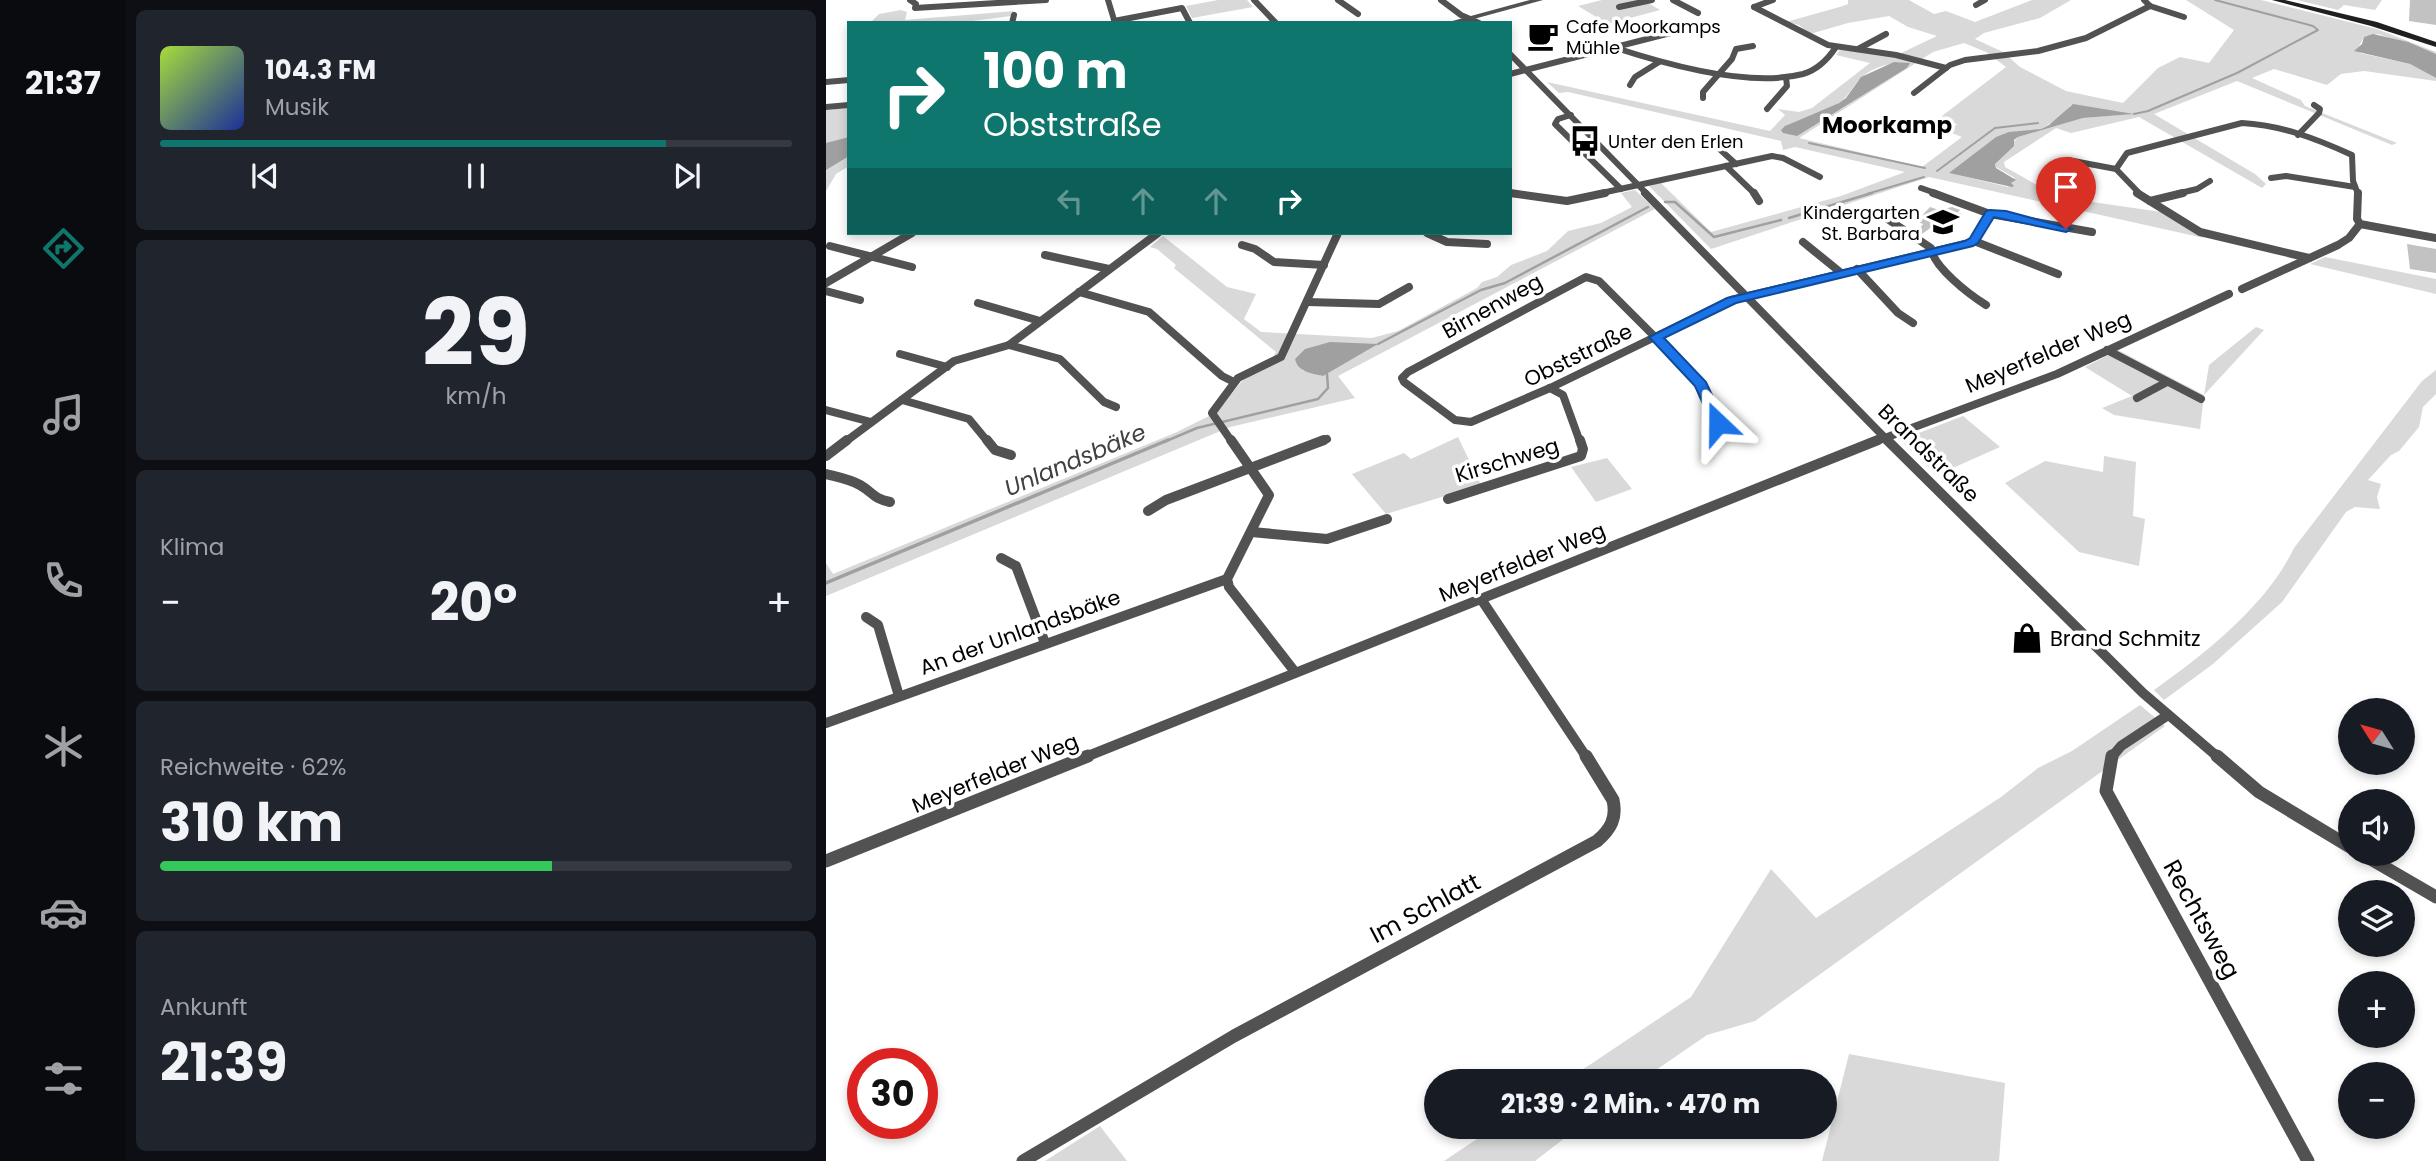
<!DOCTYPE html>
<html lang="de">
<meta charset="utf-8">
<style>
body{margin:0;font-family:Poppins,sans-serif;background:#20242c;color:#f1f3f6;height:100vh;display:flex;flex-direction:column;font-size:26px;white-space:nowrap}
*{box-sizing:border-box;margin:0}
p{font-size:23px;color:#9ea1a6}
.icon{flex:none;width:38px;height:38px;fill:none;stroke:currentColor;stroke-width:2;stroke-linecap:round;stroke-linejoin:round}
.map{position:relative;flex:1;overflow:hidden}
.drawer{display:flex;flex-direction:column;gap:10px;padding:10px;background:#0d0f14;width:700px}
.drawer>*{flex:none}
.guide{position:absolute;left:21px;top:21px;width:665px;height:214px;border-radius:0px;box-shadow:0 4px 10px #0003;background:#0f766e;color:#fff;overflow:hidden}
.needle{width:46px;rotate:307deg}
.fabs{position:absolute;left:1512px;top:698px;display:grid;gap:14px}
.fabs a{display:grid;place-items:center;width:77px;height:77px;border-radius:50%;background:#171b24;box-shadow:0 4px 10px #0003;font-size:35px}
.speed{position:absolute;left:21px;top:1048px;display:flex;gap:14px;font-size:35px;font-weight:700;text-align:center}
.speed>*{display:grid;place-content:center;width:91px;height:91px;border-radius:50%;background:#171b24;box-shadow:0 4px 10px #0003;line-height:1}
.speed .limit{border:10px solid #d22;background:#fff;color:#111}
.pin{position:absolute;display:grid;place-items:center;width:60px;height:60px;color:#fff;margin:-72px -30px;border-radius:50% 50% 50% 0;rotate:-45deg;box-shadow:0 0 7px #0007}
.pin .icon{rotate:45deg}
.me{position:absolute;width:77px;margin:-38px;rotate:337deg;stroke-linejoin:round;filter:drop-shadow(0 0 5px #0008)}
.turn{display:flex;align-items:center;gap:24px;height:147px;padding:0 21px;font-size:32px}
.turn .icon{width:91px;height:91px;stroke-width:2.5}
.turn b{display:block;font-size:49px;line-height:60px}
.lanes{display:flex;align-items:center;height:66px;padding:0 21px;background:#0003;justify-content:center;gap:35px;direction:ltr}
.lanes .off{opacity:.35}
.big{font-size:52px;font-weight:700;line-height:1.1}
.drawer .card{flex:1;display:flex;flex-direction:column;justify-content:center;gap:10px;min-width:0;padding:0 24px;border-radius:10px;background:#20242c}
.drawer .dial{align-items:center;gap:0}
.dial b{font-size:91px;line-height:1}
.song{display:flex;align-items:center;gap:21px}
.cover{width:84px;height:84px;border-radius:10px;background:linear-gradient(135deg,hsl(80 70% 55%),hsl(230 70% 35%))}
.played{height:7px;border-radius:4px;background:linear-gradient(90deg,#0f766e 80%,#363941 80%)}
.keys{display:flex;justify-content:space-around;direction:ltr}
.heat{display:flex;justify-content:space-between;align-items:center;font-size:38px;direction:ltr}
.charge{height:10px;border-radius:5px;background:linear-gradient(90deg,#34c759 62%,#363941 0)}
.trip{position:absolute;left:598px;top:1069px;width:413px;height:70px;border-radius:35px;background:#171b24;box-shadow:0 4px 10px #0003;font-weight:700;line-height:70px;text-align:center}
main{display:flex;flex:1;min-height:0}
.tab-bar{display:flex;flex-direction:column;width:126px;justify-content:space-around;align-items:center;background:#090b0e;color:#9ea1a6}
.tab-bar .icon{width:49px;height:49px}
.tab-bar .on{color:#0f766e}
.tab-bar b{font-size:32px;color:#f1f3f6}
.map>svg:first-child{display:block}
</style>
<main>
<nav class="tab-bar">
<b>21:37</b>
<svg class="icon on" aria-label="directions" viewBox="0 0 24 24"><path d="M12 3l9 9-9 9-9-9zM9 14v-3h6M13 9l2 2-2 2"/></svg>
<svg class="icon" aria-label="music" viewBox="0 0 24 24"><path d="M9 18V5l10-2v13"/><circle cx="6" cy="18" r="3"/><circle cx="16" cy="16" r="3"/></svg>
<svg class="icon" aria-label="phone" viewBox="0 0 24 24"><path d="M5 4h4l2 5-3 2q2 4 5 5l2-3 5 2v4C11 20 4 13 5 4z"/></svg>
<svg class="icon" aria-label="climate" viewBox="0 0 24 24"><path d="M12 3v18M4 7l16 10M4 17L20 7"/></svg>
<svg class="icon" aria-label="car" viewBox="0 0 24 24"><path d="M5 17H2v-5l4-1 3-4h7l3 4 3 1v5h-3M9 17h6M6 11h13"/><circle cx="7" cy="17" r="2"/><circle cx="17" cy="17" r="2"/></svg>
<svg class="icon" aria-label="filters" viewBox="0 0 24 24"><path d="M4 7h16M4 17h16"/><circle cx="9" cy="7" r="2"/><circle cx="15" cy="17" r="2"/></svg>
</nav>
<section class="drawer">
<div class="card">
<div class="song"><i class="cover"></i><div><b>104.3 FM</b><p>Musik</p></div></div>
<div class="played"></div>
<div class="keys"><svg class="icon" aria-label="previous" viewBox="0 0 24 24"><path d="M18 5L8 12l10 7zM5 5v14"/></svg><svg class="icon" aria-label="pause" viewBox="0 0 24 24"><path d="M8 5v14M16 5v14"/></svg><svg class="icon" aria-label="next" viewBox="0 0 24 24"><path d="M6 5l10 7-10 7zM19 5v14"/></svg></div>
</div>
<div class="card dial"><b>29</b><p>km/h</p></div>
<div class="card"><p>Klima</p>
<div class="heat"><a>−</a><b class="big">20°</b><a>+</a></div>
</div>
<div class="card"><p>Reichweite · 62%</p><b class="big">310 km</b><div class="charge"></div></div>
<div class="card"><p>Ankunft</p><b class="big">21:39</b></div>
</section>
<div class="map">
<svg width="1610" height="1161" viewBox="0 0 1610 1161">
<rect width="100%" height="100%" fill="#fff"/>
<g fill="#d9d9d9" fill-rule="evenodd">
<polygon points="392,0 421,0 427,7 366,18 360,6"/>
<polygon points="776,0 817,0 834,10 782,24 752,6"/>
<path d="M1022,0H1083L1108,14L1120,11L1149,22L1206,0H1245L1214,18L1158,33L1149,39L1177,52L1194,67L1240,91L1297,103L1332,68L1354,57L1383,63L1408,30L1360,0H1435L1551,29L1610,52V54L1552,34L1538,37L1533,46L1534,53L1584,64L1610,78V81L1538,71L1515,74L1501,85L1448,69L1426,78L1475,100L1479,106L1571,143L1566,145L1411,81L1328,114L1429,174L1440,184L1436,188L1313,117L1245,133L1230,128L1178,162L1179,167L1220,190L1253,200L1335,212L1378,238L1103,177L885,249L823,186L835,183L885,232L1015,196L1079,172L969,147L957,150L955,141L742,92L733,93L721,82L944,131L959,115L952,109L973,112L986,108L1044,63L1010,55L1014,50L1073,54L1111,36L1082,27L1063,16L1022,23L984,34L973,25L960,22L1017,6L1022,4ZM1138,43L1160,52L1180,67L1112,119L1131,124L1123,132L1136,137L1096,167L973,138L1107,52ZM1074,62L1081,68L1015,109L959,126L1013,103C1022,97 1025,89 1032,81C1042,69 1060,64 1074,62ZM1245,105L1304,114L1257,118L1192,137L1169,164L1170,167L1189,178L1182,187L1124,173L1170,137L1215,129L1232,119Z"/>
<polygon points="1471,0 1556,0 1549,10 1518,5 1512,10"/>
<polygon points="75,10 81,12 79,20 188,11 185,16 131,23 44,23 53,14"/>
<polygon points="23,108 23,166 10,174 0,191 0,110"/>
<path d="M809,190L829,209L512,376L529,398L404,427L0,596V563L7,574L351,432L391,412L416,381L447,357L450,352L348,268L350,265L331,249L324,247L337,236L401,287L430,294L418,319L435,332L546,338L572,331L651,288L656,282L671,277L685,265L721,251L742,231L775,223L806,207L795,193ZM551,344L496,376L475,370Z"/>
<polygon points="1499,257 1610,279 1610,294 1484,264"/>
<polygon points="1430,327 1438,330 1378,395 1374,429 1288,415 1276,408 1306,396 1259,367 1292,350 1378,395 1383,365"/>
<path d="M1610,370V394L1597,407L1593,427L1573,451L1565,455L1542,480L1555,484L1551,497L1554,509L1529,507L1520,512L1456,602L1387,664L1338,700L1328,690C1379,654 1441,605 1468,548L1596,381Z"/>
<polygon points="1137,416 1174,447 1111,475 1077,443 1080,438"/>
<polygon points="632,437 655,485 560,514 526,474 578,453 585,459"/>
<polygon points="1278,456 1310,462 1307,516 1319,519 1313,566 1253,552 1179,483 1219,461 1277,472"/>
<polygon points="781,458 806,489 770,502 745,467"/>
<polygon points="1314,705 1339,726 929,1021 881,1035 814,1081 738,1082 865,997 945,869 990,918 1175,797 1212,768 1246,751"/>
<polygon points="1023,1054 1179,1083 1173,1161 996,1161"/>
<polygon points="274,1126 301,1161 219,1161"/>
<polygon points="669,1127 753,1127 709,1161 618,1161"/>
</g>
<g fill="#a0a0a0">
<polygon points="1547,34 1582,42 1610,54 1610,78 1584,64 1528,51 1536,44 1538,37"/>
<polygon points="1068,62 1084,63 1081,68 971,136 957,133 955,130 959,126 1013,103 1020,98 1035,77"/>
<polygon points="1247,104 1308,114 1257,118 1192,137 1188,140 1188,146 1169,164 1170,168 1190,180 1185,183 1188,186 1186,187 1123,173 1170,137 1183,132 1215,129 1223,125"/>
<polygon points="23,137 23,156 0,170 0,143"/>
<path d="M504,342L552,344L497,376C484,373 472,372 469,359L479,349Z"/>
</g>
<g fill="none" stroke-linecap="round" stroke-linejoin="round">
<g stroke="#a0a0a0" stroke-width="2">
<polyline points="1308,114 1322,111 1411,73 1492,30 1487,26 1389,0"/>
<polyline points="983,143 1099,168"/>
<polyline points="1111,171 1169,128 1212,123"/>
<polyline points="1041,194 1098,177"/>
</g>
<g stroke="#a0a0a0" stroke-width="2.5">
<polyline points="839,202 849,202 888,237 955,220"/>
<polyline points="963,218 1046,193"/>
<polyline points="552,344 655,290 679,283 822,207"/>
<polyline points="338,442 371,428 492,399 502,388 501,374"/>
</g>
<polyline stroke="#a0a0a0" stroke-width="3.5" points="0,583 342,440"/>
</g>
<g fill="#c2c2c2">
<polygon points="1584,0 1610,0 1610,25 1583,21"/>
<polygon points="1104,207 1113,210 1126,207 1134,210 1131,213 1136,214 1119,228 1107,226 1096,234 1092,231 1097,224 1091,221"/>
<polygon points="1581,244 1610,249 1610,273 1584,269"/>
</g>
<g fill="none" stroke-linecap="round" stroke-linejoin="round">
<g stroke="#525252" stroke-width="6">
<polyline points="84,0 90,4 89,8 220,0"/>
<polyline points="282,0 289,23"/>
<polyline points="428,0 450,23"/>
<polyline points="512,0 532,14"/>
<polyline points="615,0 635,15 653,23"/>
<polyline points="847,0 872,13"/>
<polyline points="1318,0 1324,6 1358,17"/>
<polyline points="1150,5 1159,0"/>
<polyline points="793,7 826,0"/>
<polyline points="928,7 1002,45 1070,55 1120,68"/>
<polyline points="928,7 947,0"/>
<polyline points="288,21 356,8 364,23"/>
<polyline points="186,23 188,15"/>
<path d="M790,48C842,65 923,88 977,74C991,70 1002,59 1010,47"/>
<polyline points="1032,49 1060,34"/>
<polyline points="684,54 821,194"/>
<polyline points="684,74 872,26"/>
<polyline points="804,85 809,77 833,62"/>
<polyline points="1088,93 1124,65 1139,60 1212,51 1260,38 1324,6"/>
<polyline points="877,98 877,92 906,59 910,49 927,46"/>
<polyline points="0,107 23,105"/>
<polyline points="941,109 961,86 960,77"/>
<polyline points="745,115 732,119 729,124 795,189"/>
<polyline points="1472,135 1493,113 1494,109 1488,105"/>
<polyline points="886,138 890,146 910,164"/>
<polyline points="1242,160 1290,169 1314,194"/>
<polyline points="900,166 929,194"/>
<path d="M1290,169L1301,153L1416,123C1455,125 1491,139 1526,155L1527,181L1532,194"/>
<polyline points="1445,178 1460,176 1529,187"/>
<polyline points="1095,188 1112,194"/>
<polyline points="684,193 694,194"/>
<polyline points="771,194 946,156 957,158 994,177"/>
<polyline points="1350,194 1371,189 1384,181"/>
</g>
<g stroke="#525252" stroke-width="8">
<polyline points="684,193 741,201 779,193"/>
<polyline points="819,193 1063,442"/>
<polyline points="928,193 933,201"/>
<polyline points="1107,193 1164,214 1266,232"/>
<polyline points="1311,193 1374,232 1483,258"/>
<polyline points="1532,193 1531,219 1534,224 1610,238"/>
<polyline points="1324,201 1357,193"/>
<path d="M1057,216L1105,248C1107,267 1144,295 1160,305"/>
<polyline points="601,233 621,242 661,244"/>
<polyline points="1148,241 1232,274"/>
<polyline points="977,242 1014,272"/>
<polyline points="416,245 429,249 448,262 498,265"/>
<polyline points="4,246 86,267"/>
<polyline points="219,255 283,269"/>
<polyline points="1031,269 1072,313 1087,323"/>
<polygon points="760,277 773,281 829,337 724,388 645,422 629,420 578,382 576,378 582,372"/>
<polyline points="0,283 86,233"/>
<polyline points="1416,289 1512,245 1523,238 1534,224"/>
<polyline points="0,291 34,300"/>
<polyline points="253,292 323,312 396,376 408,382"/>
<polyline points="481,302 553,304 583,287"/>
<polyline points="152,303 214,321"/>
<polyline points="829,337 870,377 892,423 889,434"/>
<polyline points="829,337 905,300 1143,243 1148,241 1164,214"/>
<polyline points="183,345 234,359 278,402 290,407"/>
<polyline points="1281,350 1375,399"/>
<polyline points="74,354 121,367"/>
<polyline points="724,388 737,395 754,442"/>
<polyline points="1311,398 1341,382"/>
<polyline points="76,400 143,419 162,442"/>
<polyline points="0,410 45,422"/>
<polyline points="19,442 128,361 183,345 332,233"/>
<polyline points="406,442 386,413 412,378 455,357 512,233"/>
<polyline points="494,442 501,439"/>
<polyline points="1048,442 1231,374 1403,294"/>
</g>
<g stroke="#525252" stroke-width="10">
<polyline points="161,440 169,450 185,455"/>
<polyline points="405,440 443,495 401,579 403,587 469,672"/>
<polyline points="1061,440 1317,693 1393,758"/>
<polyline points="0,456 21,440"/>
<path d="M0,474C11,477 23,479 34,485C48,493 46,498 64,502"/>
<polyline points="622,499 755,456 757,449 754,440"/>
<polyline points="322,511 340,500 498,440"/>
<polyline points="426,532 501,539 561,519"/>
<polyline points="175,558 190,566 219,643"/>
<polyline points="655,599 761,758"/>
<polyline points="40,617 52,625 73,696"/>
<polyline points="0,723 401,579"/>
<polyline points="257,758 1052,440"/>
<polyline points="1285,758 1295,746 1342,715"/>
</g>
<g stroke="#525252" stroke-width="13">
<polyline points="1286,756 1280,791 1482,1161"/>
<polyline points="1391,756 1433,792 1524,847"/>
<polyline points="1536,854 1610,897"/>
<polyline points="0,861 262,756"/>
<path d="M197,1161L408,1036L771,841C785,829 791,818 787,800L760,756"/>
</g>
<g fill="#525252" fill-rule="evenodd">
<polygon points="704,0 717,0 633,23 619,23"/>
<polygon points="23,77 23,83 0,85 0,79"/>
</g>
<polygon fill="#1f1f1f" fill-rule="evenodd" points="1446,0 1459,0 1551,22 1610,42 1610,47 1545,26"/>
</g>
<polygon fill="#1a73e8" stroke="#114b97" stroke-width="2" points="1164,210 1180,211 1246,229 1240,232 1168,217 1152,243 1147,246 910,303 838,338 880,382 899,423 897,426 887,426 869,386 823,337 901,298 1139,241 1144,238 1160,211"/>
<defs>
<symbol id="cafe-bare" viewBox="-9 -9 18 18"><path d="M-5.5-4.5H6V0H3Q3 3.5 0 3.5H-2.5Q-5.5 3.5-5.5 0ZM3-3.2v2h1.7v-2ZM-6 4.5H4V6H-6Z" fill="#000" stroke="#fff" stroke-width="2.5" paint-order="stroke"/></symbol>
<symbol id="bus-bare" viewBox="-9 -9 18 18"><path d="M-5-6H5V4H4V6H2V4H-2V6H-4V4H-5ZM-3.5-4V0h7V-4ZM-3.5 1.2v1.5H-2V1.2ZM2 1.2v1.5H3.5V1.2Z" fill="#000" stroke="#fff" stroke-width="2.5" paint-order="stroke"/></symbol>
<symbol id="school-bare" viewBox="-9 -9 18 18"><path d="M0-5L7-2L0 1L-7-2ZM-4 1L0 2.5L4 1V4Q0 6-4 4Z" fill="#000" stroke="#fff" stroke-width="2.5" paint-order="stroke"/></symbol>
<symbol id="shop-bare" viewBox="-9 -9 18 18"><path d="M-5-2.5h2.3a2.7 3.5 0 0 1 5.4 0H5L5.5 6h-11ZM-1.5-2.5h3a1.5 2.3 0 0 0-3 0Z" fill="#000" stroke="#fff" stroke-width="2.5" paint-order="stroke"/></symbol>
</defs>
<g fill-rule="evenodd">
<use href="#cafe-bare" x="695" y="14" width="44" height="44"/>
<use href="#bus-bare" x="737" y="119" width="44" height="44"/>
<use href="#school-bare" x="1095" y="200" width="44" height="44"/>
<use href="#shop-bare" x="1179" y="616" width="44" height="44"/>
</g>
<g text-anchor="middle" dominant-baseline="central" stroke-width="7" stroke-linejoin="round" paint-order="stroke">
<g font-size="18" fill="#000" stroke="#fff" text-anchor="start">
<text x="740" y="26">Cafe Moorkamps<tspan x="740" dy="21">Mühle</tspan></text>
<text x="782" y="141">Unter den Erlen</text>
<text x="1094" y="212" text-anchor="end">Kindergarten<tspan x="1094" dy="21">St. Barbara</tspan></text>
</g>
<g font-size="21" fill="#000" stroke="#fff">
<text transform="translate(666 306) rotate(-29)">Birnenweg</text>
<text transform="translate(1222 352) rotate(-23)">Meyerfelder Weg</text>
<text transform="translate(752 355) rotate(-26)">Obststraße</text>
<text transform="translate(1103 453) rotate(44)">Brandstraße</text>
<text transform="translate(681 460) rotate(-17)">Kirschweg</text>
<text transform="translate(696 562) rotate(-22)">Meyerfelder Weg</text>
<text transform="translate(194 632) rotate(-20)">An der Unlandsbäke</text>
<text transform="translate(169 773) rotate(-22)">Meyerfelder Weg</text>
</g>
<g font-size="21" fill="#000" stroke="#fff" text-anchor="start">
<text x="1224" y="638">Brand Schmitz</text>
</g>
<g font-size="23" font-weight="bold" fill="#000" stroke="#fff">
<text x="1061" y="125">Moorkamp</text>
</g>
<g font-size="23" font-style="italic" fill="#414141" stroke="#fff">
<text transform="translate(249 460) rotate(-23)">Unlandsbäke</text>
</g>
<g font-size="24" fill="#000" stroke="#fff">
<text transform="translate(599 908) rotate(-28)">Im Schlatt</text>
<text transform="translate(1376 919) rotate(61)">Rechtsweg</text>
</g>
</g>
</svg>
<div class="fabs">
<a><svg class="needle" viewBox="-14 -14 28 28"><path d="M0-13l5 13h-10z" fill="#e53935"/><path d="M0 13l5-13h-10z" fill="#9ea1a6"/></svg></a>
<a><svg class="icon" aria-label="sound" viewBox="0 0 24 24"><path d="M4 9h4l5-4v14l-5-4H4zM17 9q2 3 0 6"/></svg></a>
<a><svg class="icon" aria-label="layers" viewBox="0 0 24 24"><path d="M12 4l9 5-9 5-9-5zM3 14l9 5 9-5"/></svg></a>
<a>+</a>
<a>−</a>
</div>
<div class="speed"><div class="limit">30</div></div>
<div class="pin" style="left:1240px;top:229px;background:#d93025"><svg class="icon" aria-label="arrive" viewBox="0 0 24 24"><path d="M6 21V4h12l-3 4 3 4H6"/></svg></div>
<svg class="me" style="left:892px;top:423px" viewBox="-20 -20 40 40"><path d="M0-17L14 15 0 8-14 15z" fill="#1a73e8" stroke="#fff" stroke-width="4"/></svg>
<div class="trip">21:39 · 2 Min. · 470 m</div>
<div class="guide">
<div class="turn"><svg class="icon" aria-label="right" viewBox="0 0 24 24"><path d="M7 20v-9h11M14 6l5 5-5 5"/></svg><div><b>100 m</b>Obststraße</div></div>
<div class="lanes"><svg class="icon off" aria-label="left" viewBox="0 0 24 24"><path d="M17 20v-9H6M10 6l-5 5 5 5"/></svg><svg class="icon off" aria-label="ahead" viewBox="0 0 24 24"><path d="M12 20V5M6 11l6-6 6 6"/></svg><svg class="icon off" aria-label="ahead" viewBox="0 0 24 24"><path d="M12 20V5M6 11l6-6 6 6"/></svg><svg class="icon" aria-label="right" viewBox="0 0 24 24"><path d="M7 20v-9h11M14 6l5 5-5 5"/></svg></div>
</div>
</div>
</main>
